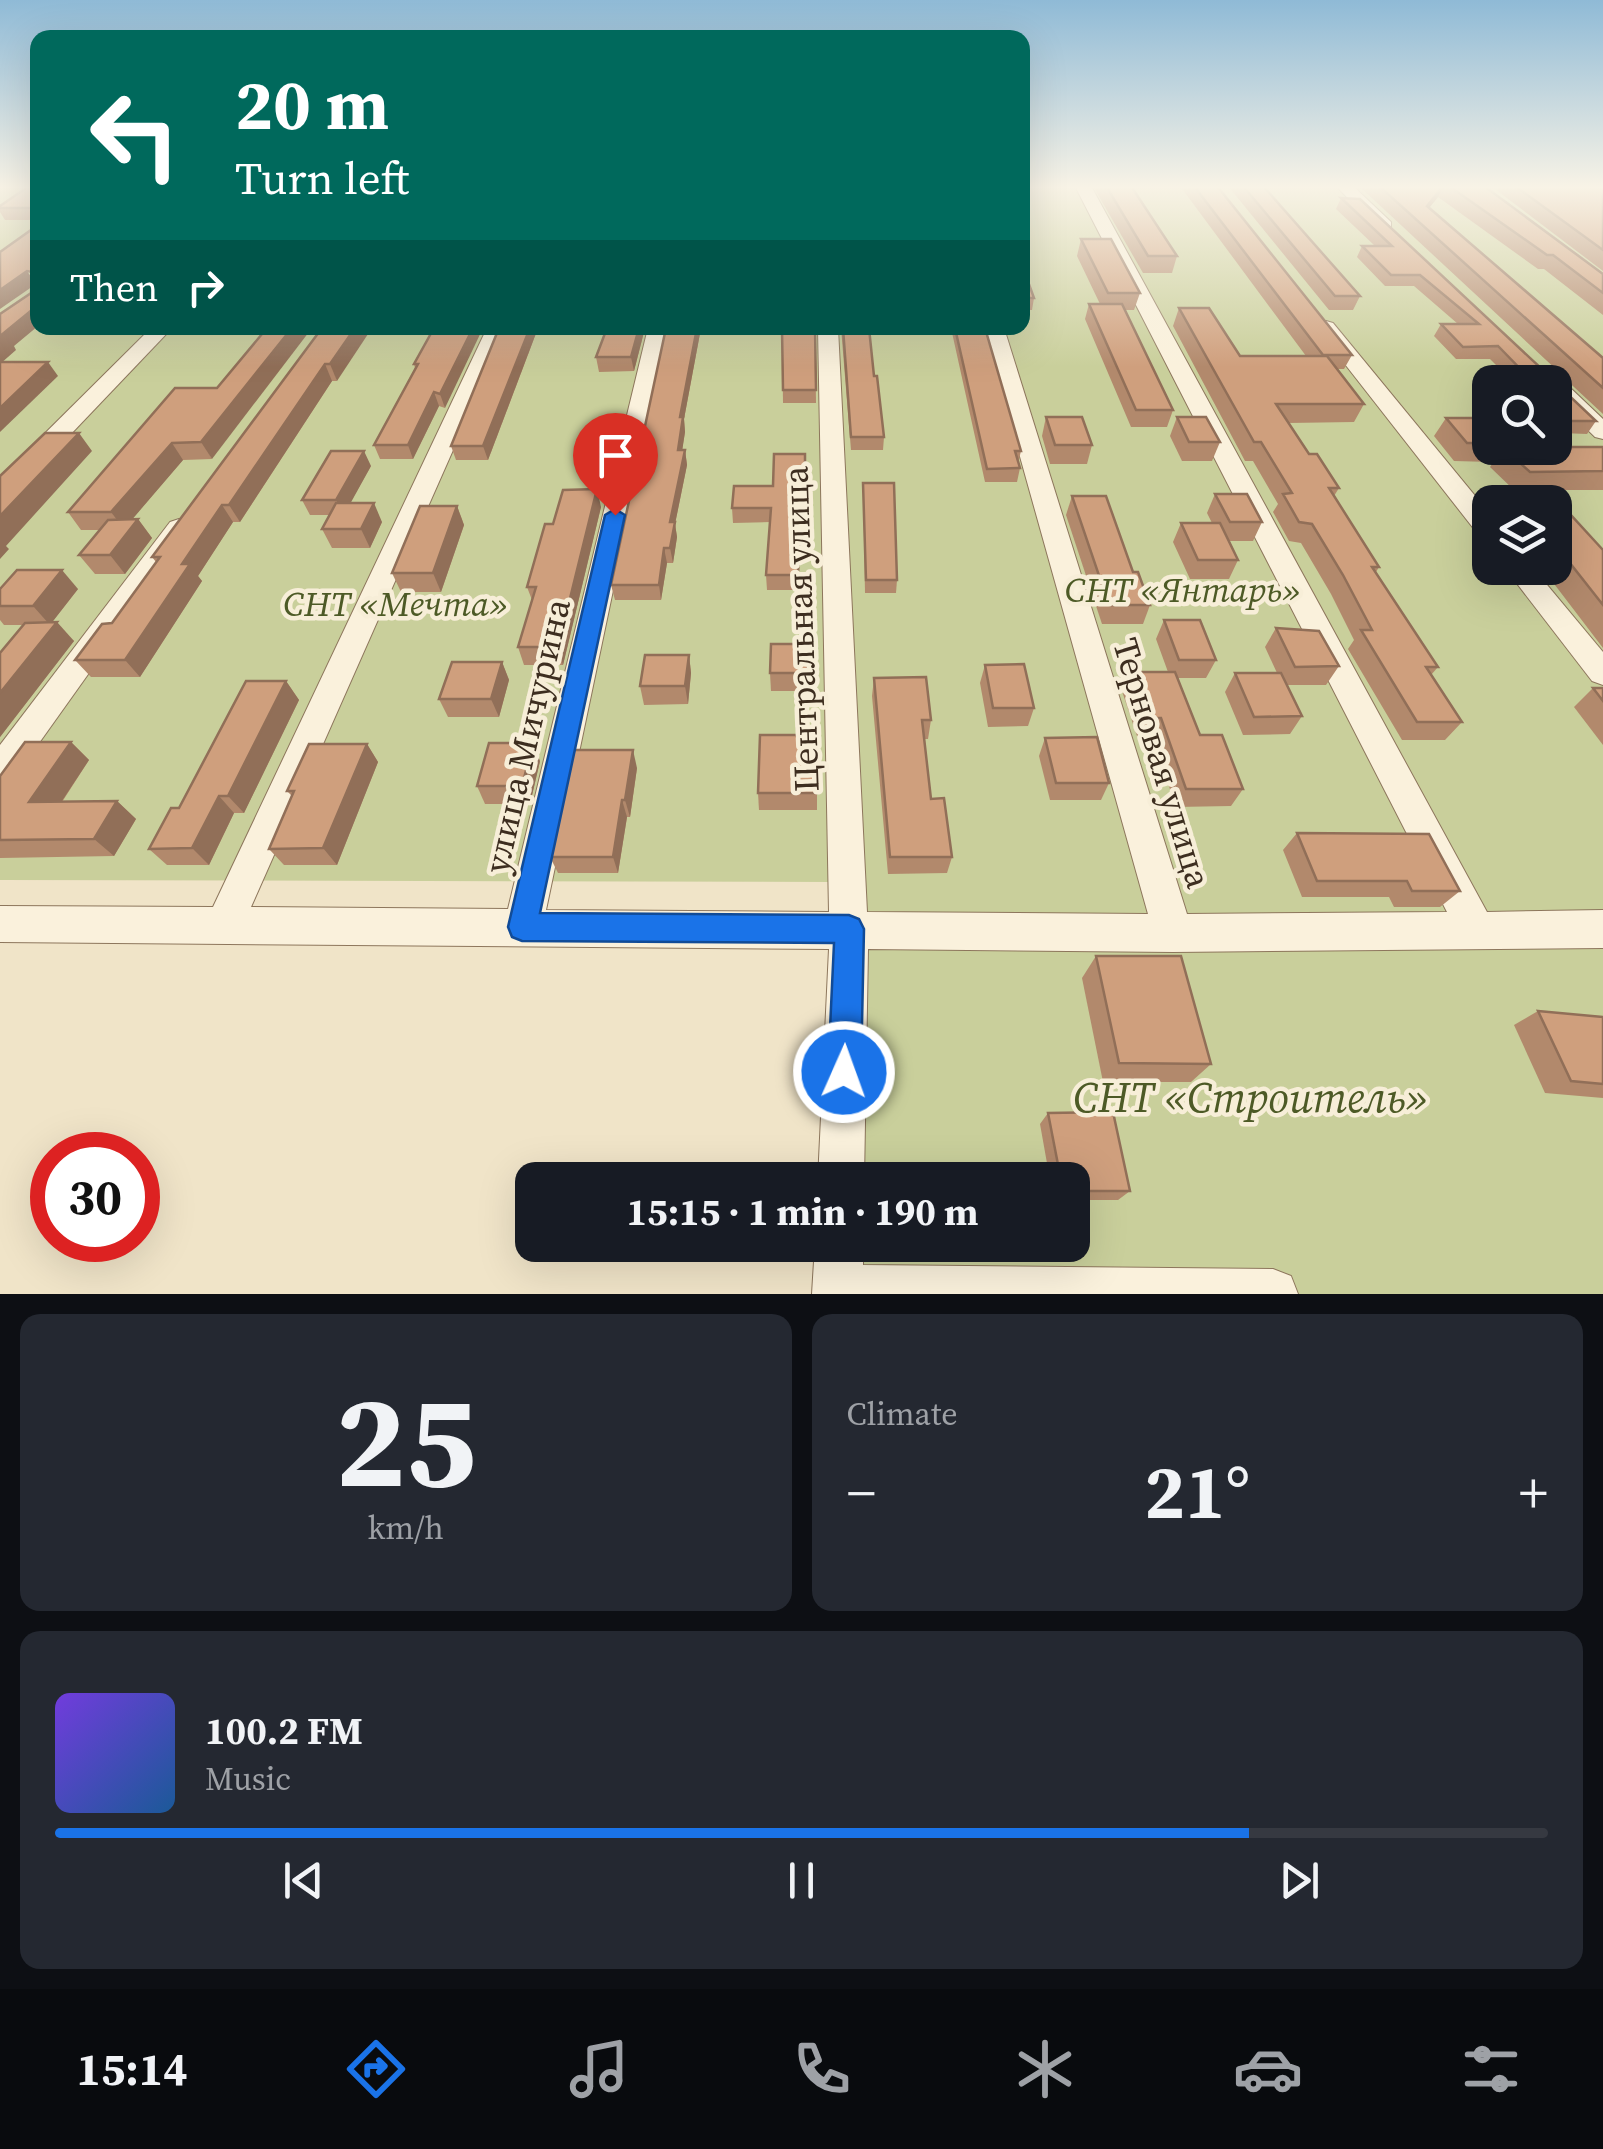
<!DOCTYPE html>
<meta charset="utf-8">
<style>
body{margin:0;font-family:"Source Serif 4",serif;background:#242831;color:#f1f3f6;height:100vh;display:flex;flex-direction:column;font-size:38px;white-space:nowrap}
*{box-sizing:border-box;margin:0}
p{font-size:32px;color:#9ea1a6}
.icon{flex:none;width:55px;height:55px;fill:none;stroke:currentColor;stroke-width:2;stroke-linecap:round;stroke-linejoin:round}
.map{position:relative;height:1294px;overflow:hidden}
.side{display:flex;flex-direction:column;gap:20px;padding:20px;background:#0d0f14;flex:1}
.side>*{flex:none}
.hud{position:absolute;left:30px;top:30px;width:1000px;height:305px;border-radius:20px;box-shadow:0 10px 40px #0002;background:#00695c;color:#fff;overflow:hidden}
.tools{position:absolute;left:1472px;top:365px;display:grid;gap:20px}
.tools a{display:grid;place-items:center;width:100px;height:100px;border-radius:20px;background:#171b24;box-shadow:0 10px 40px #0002;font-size:50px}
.speed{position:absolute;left:30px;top:1132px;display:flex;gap:20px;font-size:50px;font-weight:700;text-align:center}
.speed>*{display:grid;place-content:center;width:130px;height:130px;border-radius:50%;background:#171b24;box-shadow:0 10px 40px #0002;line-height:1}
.speed .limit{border:15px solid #d22;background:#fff;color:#111}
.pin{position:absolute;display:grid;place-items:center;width:85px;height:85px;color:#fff;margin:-102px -42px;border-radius:50% 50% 50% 0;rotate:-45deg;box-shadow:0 0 10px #0007}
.pin .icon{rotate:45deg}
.me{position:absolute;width:110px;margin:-55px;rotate:2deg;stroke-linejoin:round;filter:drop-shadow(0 0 8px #0008)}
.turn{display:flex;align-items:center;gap:35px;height:210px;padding:0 40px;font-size:45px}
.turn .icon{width:130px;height:130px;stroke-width:2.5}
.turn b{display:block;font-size:70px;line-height:85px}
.then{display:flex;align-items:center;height:95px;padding:0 40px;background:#0003;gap:20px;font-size:38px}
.big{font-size:75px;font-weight:700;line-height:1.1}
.side .widget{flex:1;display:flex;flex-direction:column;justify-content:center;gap:15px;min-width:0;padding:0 35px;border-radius:20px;background:#242831}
.side .dial{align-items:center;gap:0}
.dial b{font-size:130px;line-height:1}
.song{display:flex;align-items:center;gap:30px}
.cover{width:120px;height:120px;border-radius:15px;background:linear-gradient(135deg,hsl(260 70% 55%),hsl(210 70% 35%))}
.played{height:10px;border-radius:5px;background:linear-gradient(90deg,#1a73e8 80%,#363941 80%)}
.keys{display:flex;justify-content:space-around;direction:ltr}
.heat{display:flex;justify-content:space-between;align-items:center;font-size:55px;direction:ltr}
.side .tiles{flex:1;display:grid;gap:20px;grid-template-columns:1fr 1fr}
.widget:last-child{grid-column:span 2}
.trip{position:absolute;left:515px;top:1162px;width:575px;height:100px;border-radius:20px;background:#171b24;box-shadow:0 10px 40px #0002;font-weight:700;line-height:100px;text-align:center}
.dock{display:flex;height:160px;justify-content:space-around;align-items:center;background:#090b0e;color:#9ea1a6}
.dock .icon{width:70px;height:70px}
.dock .on{color:#1a73e8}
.dock b{font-size:45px;color:#f1f3f6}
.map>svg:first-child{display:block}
</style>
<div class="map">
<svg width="1603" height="1294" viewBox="0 0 1603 1294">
<rect width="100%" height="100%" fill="#f0e4c8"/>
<path fill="#c9cf9b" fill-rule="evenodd" d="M0,186H37L38,328H1022L1023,186H1603V1294H837V1245H1072V1180H836L833,882L0,880ZM1490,382H1555V448H1490ZM1490,502H1555V568H1490Z"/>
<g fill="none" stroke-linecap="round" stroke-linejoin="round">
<defs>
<g id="minor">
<polygon points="1075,186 1091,186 1487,912 1603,910 1603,948 1173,952 868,949 864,1180 818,1180 829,949 0,942 0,906 213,907 487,328 507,328 251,907 508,909 648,328 668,328 546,910 829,912 818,328 838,328 867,912 1148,914 984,328 1004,328 1187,914 1447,912"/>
<polygon points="1336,186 1353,186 1391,222 1391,230 1379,230"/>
<polygon points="1326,321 1333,323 1490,514 1490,541 1481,538 1319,331 1319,323"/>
<polygon points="151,328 172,328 9,499 0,501 0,478"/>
<polygon points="1555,379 1563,381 1603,419 1603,439 1595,437 1555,398 1555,382 1546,382"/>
<polygon points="179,519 188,522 192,528 188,534 12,781 0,785 0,745 170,522"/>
<polygon points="1505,568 1533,568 1603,652 1603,685 1592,681"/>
<polygon points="815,1245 863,1245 863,1265 1273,1269 1291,1276 1298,1294 812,1294"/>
</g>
</defs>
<use href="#minor" stroke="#8d765c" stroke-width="2"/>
<use href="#minor" fill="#faf1dc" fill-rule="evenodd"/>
</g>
<g fill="#b2896c">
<polygon points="38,186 38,220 5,220 0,212 0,206"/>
<polygon points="1093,186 1131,186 1177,256 1172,273 1143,273"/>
<polygon points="1180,186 1217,186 1352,355 1344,369 1337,369 1364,404 1354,422 1288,423 1309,454 1339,488 1334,496 1379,567 1376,572 1438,667 1431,675 1462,722 1445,740 1402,740 1348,649 1354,640 1331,594 1301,543 1289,541 1273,512 1278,504 1253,461 1245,461 1173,326 1179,308 1240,356 1306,356"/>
<polygon points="1228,186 1275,186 1264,187 1360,296 1353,310 1329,310"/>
<polygon points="1359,186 1484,186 1603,274 1603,315 1544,269 1538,269 1438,197 1429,208 1603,358 1603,414 1560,374 1561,388 1596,421 1587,434 1561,433 1555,427 1555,382 1513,382 1490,359 1456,359 1434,336 1441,324 1458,324 1414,286 1385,286 1357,257 1362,246 1375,246 1336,209 1341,198 1545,372 1560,373"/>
<polygon points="1491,186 1603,186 1603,271"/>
<polygon points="1081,239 1140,293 1134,310 1125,310 1173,410 1167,427 1131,427 1085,319 1089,304 1100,304 1077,256"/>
<polygon points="1022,265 1034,298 1032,310 1022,310"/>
<polygon points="114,328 147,328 144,330 116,330"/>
<polygon points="322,328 337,381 332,381 240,522 233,522 198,576 202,581 140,677 91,677 75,660 112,623 156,562 152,557"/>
<polygon points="434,328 445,408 439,406 413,459 380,459 374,445 415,368 414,364"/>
<polygon points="499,328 538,328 488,460 456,460 451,446"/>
<polygon points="607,328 645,328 634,371 599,372 596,357"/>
<polygon points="666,328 701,328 684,419 685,432 682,450 685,450 687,465 675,524 677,537 673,563 667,563 661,600 615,600 611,585"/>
<polygon points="782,328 815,328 816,403 783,403"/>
<polygon points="841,328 869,328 874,376 884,437 883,450 851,450"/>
<polygon points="951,328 985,328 1021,451 1018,463 1020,468 1017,482 985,482"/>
<polygon points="175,388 212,459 183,460 132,519 138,519 152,538 125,574 95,574 79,555 100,530 81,530 68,512"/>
<polygon points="1046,417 1092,445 1087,464 1050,464 1042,436"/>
<polygon points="1177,417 1220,442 1212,461 1182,461 1170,436"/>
<polygon points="1446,418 1490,426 1490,448 1502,448 1492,462 1454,461 1434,436"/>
<polygon points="1603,447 1603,490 1548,490 1603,550 1603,648 1542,568 1555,568 1555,502 1498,502 1506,491 1515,491 1490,467 1503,448"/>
<polygon points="805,454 805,492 802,492 798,590 767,590 766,575 770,522 733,523 732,508 773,486"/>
<polygon points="371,466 350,503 382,522 370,548 332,548 322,529 330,515 310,515 302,500"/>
<polygon points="863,483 897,580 896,593 865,593"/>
<polygon points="1215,494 1262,522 1253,541 1229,541 1238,560 1229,579 1190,579 1173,542 1181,523 1212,523 1207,513"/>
<polygon points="1072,496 1133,572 1150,605 1143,624 1102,624 1066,515"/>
<polygon points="457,506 464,525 441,592 401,592 392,573"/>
<polygon points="601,507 563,665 524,665 518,647 532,600 527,587 553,524"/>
<polygon points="0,589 78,589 52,622 74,641 0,737 0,653 23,625 4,625 0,620"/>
<polygon points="1164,620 1216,660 1206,678 1178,678 1200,735 1243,789 1231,806 1176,807 1152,736 1137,736 1122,691 1130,672 1168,672 1156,639"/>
<polygon points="1276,628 1339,666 1326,685 1287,685 1302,716 1290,734 1243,735 1225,692 1235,673 1277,673 1265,647"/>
<polygon points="807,644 808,691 771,691 770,673"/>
<polygon points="689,655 691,673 688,704 644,705 640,686"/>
<polygon points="502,662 509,680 499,717 448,717 439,699"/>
<polygon points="985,665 1034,708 1028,726 988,727 980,683"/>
<polygon points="874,678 931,720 928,739 924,739 931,799 952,857 947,873 888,874 872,696"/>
<polygon points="286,681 299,700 244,813 234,813 209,865 167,865 149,849 179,808"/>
<polygon points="1593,688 1603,688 1603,745 1574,707"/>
<polygon points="1045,738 1109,783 1101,800 1050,800 1039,756"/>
<polygon points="71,742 89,760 62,802 117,801 136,819 114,856 0,858 0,776"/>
<polygon points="367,744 378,762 337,865 284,865 269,849 292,796 287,791"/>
<polygon points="540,761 530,804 485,804 477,786"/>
<polygon points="637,768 630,817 627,817 618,873 558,873 550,857"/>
<polygon points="758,793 817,793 817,810 759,810"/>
<polygon points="1297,833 1460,891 1440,907 1394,907 1389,897 1302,897 1283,850"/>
<polygon points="1096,956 1211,1064 1191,1082 1103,1082 1082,978"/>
<polygon points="1538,1011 1603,1017 1603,1098 1545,1093 1514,1025"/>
<polygon points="1048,1113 1130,1191 1118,1200 1072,1200 1072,1180 1050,1180 1040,1124"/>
</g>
<g fill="#916f58">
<polygon points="1444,186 1438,197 1420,219 1427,206"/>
<polygon points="27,271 36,284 0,309 0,290"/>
<polygon points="38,305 38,326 14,346 16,350 0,364 0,336"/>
<polygon points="292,328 312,328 212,459 201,442"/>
<polygon points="355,328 372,328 337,381 330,364"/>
<polygon points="473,328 483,328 445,408 440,394"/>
<polygon points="530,328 538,328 488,460 483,446"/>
<polygon points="639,328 645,328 634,371 631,357"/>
<polygon points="697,328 701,328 684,419 685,432 680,465 678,450 680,417"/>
<polygon points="48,362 58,376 0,432 0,408"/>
<polygon points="325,364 332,381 240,522 229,505"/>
<polygon points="434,392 439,406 413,459 408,445"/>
<polygon points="79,433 92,451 6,546 9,549 0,559 0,516"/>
<polygon points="172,443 183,460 124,529 111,512"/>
<polygon points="685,450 687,465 675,524 677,537 673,563 670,548 670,522"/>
<polygon points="364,451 371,466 344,515 336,500"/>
<polygon points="597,489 601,507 563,665 558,647"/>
<polygon points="374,503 382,522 370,548 361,529"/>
<polygon points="222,505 233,522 198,576 202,581 140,677 125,660 182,564"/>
<polygon points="457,506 464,525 441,592 433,573"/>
<polygon points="138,519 152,538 125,574 110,555"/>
<polygon points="664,548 667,563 661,600 659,585"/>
<polygon points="62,570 78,589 50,625 33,606"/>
<polygon points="57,622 74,641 0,737 0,693"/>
<polygon points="689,655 691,673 688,704 685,686"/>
<polygon points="502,662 509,680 499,717 491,699"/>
<polygon points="286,681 299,700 244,813 228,796"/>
<polygon points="71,742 89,760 50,819 29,802"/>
<polygon points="533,743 540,761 530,804 522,786"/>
<polygon points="367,744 378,762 337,865 323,848"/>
<polygon points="633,750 637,768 630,817 625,800"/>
<polygon points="219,796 234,813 209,865 192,848"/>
<polygon points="622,800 627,817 618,873 613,857"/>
<polygon points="117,801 136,819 114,856 94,839"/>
</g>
<g fill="#cf9f7d" stroke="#916f58" stroke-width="2.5">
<polygon points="29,186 38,186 38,208 0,208 0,206"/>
<polygon points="1106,186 1131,186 1177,256 1148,256"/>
<polygon points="1194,186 1217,186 1352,355 1323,355"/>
<polygon points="1243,186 1263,186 1360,296 1335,296"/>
<polygon points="1379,186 1443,186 1427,206 1603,358 1603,388"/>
<polygon points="1449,186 1484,186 1603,274 1603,293 1553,255 1547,255"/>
<polygon points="1515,186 1603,186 1603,250"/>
<polygon points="1341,198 1360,199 1545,372 1560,373 1561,388 1596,421 1570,421 1555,405 1555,382 1533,382 1498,346 1463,347 1441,324 1479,324 1420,275 1391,275 1362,246 1392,246"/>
<polygon points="38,225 38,305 0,336 0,314 31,293 32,272 27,271 0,290 0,252"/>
<polygon points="1081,239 1111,239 1140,293 1108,293"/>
<polygon points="1022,265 1034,298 1022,298"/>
<polygon points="1089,304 1122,304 1173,410 1136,410"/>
<polygon points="1179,308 1209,308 1240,356 1327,356 1364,404 1276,404 1309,454 1317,454 1339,488 1329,488 1379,567 1372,567 1438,667 1426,667 1462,722 1417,722 1361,630 1372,630 1343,575 1312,524 1299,522 1283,494 1292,493 1261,442 1254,442"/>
<polygon points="267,328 292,328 201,442 172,443 111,512 68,512 175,388 217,388"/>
<polygon points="322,328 355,328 330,364 325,364 229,505 222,505 182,564 190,564 125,660 75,660 102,624 112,623 160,557 152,557"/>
<polygon points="434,328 473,328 440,394 434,392 408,445 374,445 418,364 414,364"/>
<polygon points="499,328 530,328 483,446 451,446"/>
<polygon points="607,328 639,328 631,357 596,357"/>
<polygon points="666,328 697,328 680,417 683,417 678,450 685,450 670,522 675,522 670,548 664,548 659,585 611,585"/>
<polygon points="782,328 815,328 816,390 783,390"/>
<polygon points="843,328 869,328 874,376 877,376 884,437 851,437"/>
<polygon points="955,328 985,328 1021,451 1015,451 1020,468 987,469"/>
<polygon points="0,362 48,362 0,408"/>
<polygon points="1046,417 1082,417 1092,445 1055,445"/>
<polygon points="1177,417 1206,417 1220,442 1189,442"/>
<polygon points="1446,418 1483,418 1490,426 1490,443 1467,443"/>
<polygon points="45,433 79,433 0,516 0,476"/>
<polygon points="1555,447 1603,447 1603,471 1530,472 1503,448"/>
<polygon points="331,451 364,451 336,500 302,500"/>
<polygon points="774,454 805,454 805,477 802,477 798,575 766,575 771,508 732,508 734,486 773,486"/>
<polygon points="863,483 894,483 897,580 866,580"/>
<polygon points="597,489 558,647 518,647 536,587 527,587 545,524 553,524 563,490"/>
<polygon points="1548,490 1603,550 1603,605 1555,544 1555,502 1518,502 1506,491"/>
<polygon points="1215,494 1247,494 1262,522 1230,522"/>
<polygon points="1072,496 1106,496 1133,572 1138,572 1150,605 1109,605"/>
<polygon points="336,503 374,503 361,529 322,529"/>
<polygon points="420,506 457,506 433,573 392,573"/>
<polygon points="138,519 110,555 79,555 108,520"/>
<polygon points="1181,523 1220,523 1238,560 1198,560"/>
<polygon points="17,570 62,570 33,606 0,606 0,589"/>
<polygon points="1164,620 1200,620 1216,660 1179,660"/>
<polygon points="57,622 0,693 0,653 25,623"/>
<polygon points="1276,628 1319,631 1339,666 1295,667"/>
<polygon points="771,644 807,644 808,673 770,673"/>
<polygon points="645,655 689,655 685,686 640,686"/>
<polygon points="452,662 502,662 491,699 439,699"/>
<polygon points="1024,664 1034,708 993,708 985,665"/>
<polygon points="1130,672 1175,672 1200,735 1222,735 1243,789 1186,789 1161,718 1146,718"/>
<polygon points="1235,673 1281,673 1302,716 1254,717"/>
<polygon points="926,677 931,720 922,720 931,799 944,798 952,857 890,857 874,678"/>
<polygon points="246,681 286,681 228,796 219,796 192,848 149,849 171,808 179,808"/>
<polygon points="1593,688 1603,688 1603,701"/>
<polygon points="760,735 816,735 817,793 758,793"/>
<polygon points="1097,737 1109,783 1056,783 1045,738"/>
<polygon points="25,742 71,742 29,802 117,801 94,839 0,840 0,776"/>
<polygon points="489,743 533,743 522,786 477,786"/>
<polygon points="309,744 367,744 323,848 269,849 294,791 287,791"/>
<polygon points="574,750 633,750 625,800 622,800 613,857 550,857"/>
<polygon points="1297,833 1429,834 1460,891 1412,891 1407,881 1317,881"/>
<polygon points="1096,956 1181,956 1211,1064 1119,1063"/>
<polygon points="1538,1011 1603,1017 1603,1084 1571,1081"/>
<polygon points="1113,1112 1130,1191 1072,1191 1072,1180 1061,1180 1048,1113"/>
</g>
<linearGradient id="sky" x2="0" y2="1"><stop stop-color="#8fbad6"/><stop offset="0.51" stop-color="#f8f3e6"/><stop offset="1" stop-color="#f8f3e6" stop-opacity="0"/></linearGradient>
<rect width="1603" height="367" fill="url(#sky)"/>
<polygon fill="#1a73e8" stroke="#114b97" stroke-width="2.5" points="615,509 625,515 540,913 849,915 859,919 864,929 861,1072 856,1084 844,1089 833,1084 828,1072 834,943 522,941 512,937 508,927 605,515"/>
<g text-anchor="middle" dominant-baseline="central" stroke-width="9" stroke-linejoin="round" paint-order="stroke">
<g font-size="35" font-style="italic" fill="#4d5a26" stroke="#f7eed8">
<text x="1183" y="590">СНТ «Янтарь»</text>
<text x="396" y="604">СНТ «Мечта»</text>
</g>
<g font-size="35" fill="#3d2e20" stroke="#f7eed8">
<text transform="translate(801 629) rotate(-92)">Центральная улица</text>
<text transform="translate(527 736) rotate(-77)">улица Мичурина</text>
<text transform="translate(1162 763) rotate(73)">Терновая улица</text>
</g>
<g font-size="42" font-style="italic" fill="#4d5a26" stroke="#f7eed8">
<text x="1251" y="1097">СНТ «Строитель»</text>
</g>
</g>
</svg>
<div class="tools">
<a><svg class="icon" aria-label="search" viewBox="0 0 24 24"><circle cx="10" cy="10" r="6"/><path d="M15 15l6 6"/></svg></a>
<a><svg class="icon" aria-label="layers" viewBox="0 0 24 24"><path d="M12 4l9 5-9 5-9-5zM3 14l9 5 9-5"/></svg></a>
</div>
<div class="speed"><div class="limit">30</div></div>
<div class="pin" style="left:615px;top:515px;background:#d93025"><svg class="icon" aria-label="arrive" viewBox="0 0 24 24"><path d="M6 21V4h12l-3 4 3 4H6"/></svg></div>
<svg class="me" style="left:844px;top:1072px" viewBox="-20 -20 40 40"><circle r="17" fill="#1a73e8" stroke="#fff" stroke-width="3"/><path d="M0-11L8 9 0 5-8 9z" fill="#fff"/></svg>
<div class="trip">15:15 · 1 min · 190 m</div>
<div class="hud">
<div class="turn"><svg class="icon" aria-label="left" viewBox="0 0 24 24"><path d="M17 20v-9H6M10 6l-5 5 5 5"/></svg><div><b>20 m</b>Turn left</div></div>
<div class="then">Then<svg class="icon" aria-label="right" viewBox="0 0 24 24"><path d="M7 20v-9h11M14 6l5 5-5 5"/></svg></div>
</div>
</div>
<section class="side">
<div class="tiles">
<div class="widget dial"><b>25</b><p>km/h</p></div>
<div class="widget"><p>Climate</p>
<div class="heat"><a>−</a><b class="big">21°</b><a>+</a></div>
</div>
<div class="widget">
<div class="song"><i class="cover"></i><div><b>100.2 FM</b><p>Music</p></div></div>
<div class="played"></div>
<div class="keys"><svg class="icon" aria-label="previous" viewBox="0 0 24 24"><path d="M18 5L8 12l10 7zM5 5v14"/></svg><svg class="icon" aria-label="pause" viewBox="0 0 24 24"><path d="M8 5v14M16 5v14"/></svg><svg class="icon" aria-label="next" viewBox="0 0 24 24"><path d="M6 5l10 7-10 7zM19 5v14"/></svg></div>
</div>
</div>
</section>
<nav class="dock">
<b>15:14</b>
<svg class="icon on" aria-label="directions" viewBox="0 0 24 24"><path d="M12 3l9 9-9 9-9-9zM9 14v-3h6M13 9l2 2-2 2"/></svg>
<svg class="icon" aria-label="music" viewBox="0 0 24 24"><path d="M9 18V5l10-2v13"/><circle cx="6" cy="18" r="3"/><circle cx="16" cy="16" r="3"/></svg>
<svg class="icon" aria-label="phone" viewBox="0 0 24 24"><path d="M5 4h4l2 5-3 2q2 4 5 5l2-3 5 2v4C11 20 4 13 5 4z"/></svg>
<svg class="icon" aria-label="climate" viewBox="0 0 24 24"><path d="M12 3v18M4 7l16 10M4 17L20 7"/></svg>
<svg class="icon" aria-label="car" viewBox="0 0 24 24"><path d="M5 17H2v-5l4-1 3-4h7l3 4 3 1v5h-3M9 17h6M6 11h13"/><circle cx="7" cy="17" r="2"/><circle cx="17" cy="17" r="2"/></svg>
<svg class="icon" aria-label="filters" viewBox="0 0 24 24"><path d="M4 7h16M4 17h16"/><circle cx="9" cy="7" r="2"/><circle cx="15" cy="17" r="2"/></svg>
</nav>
